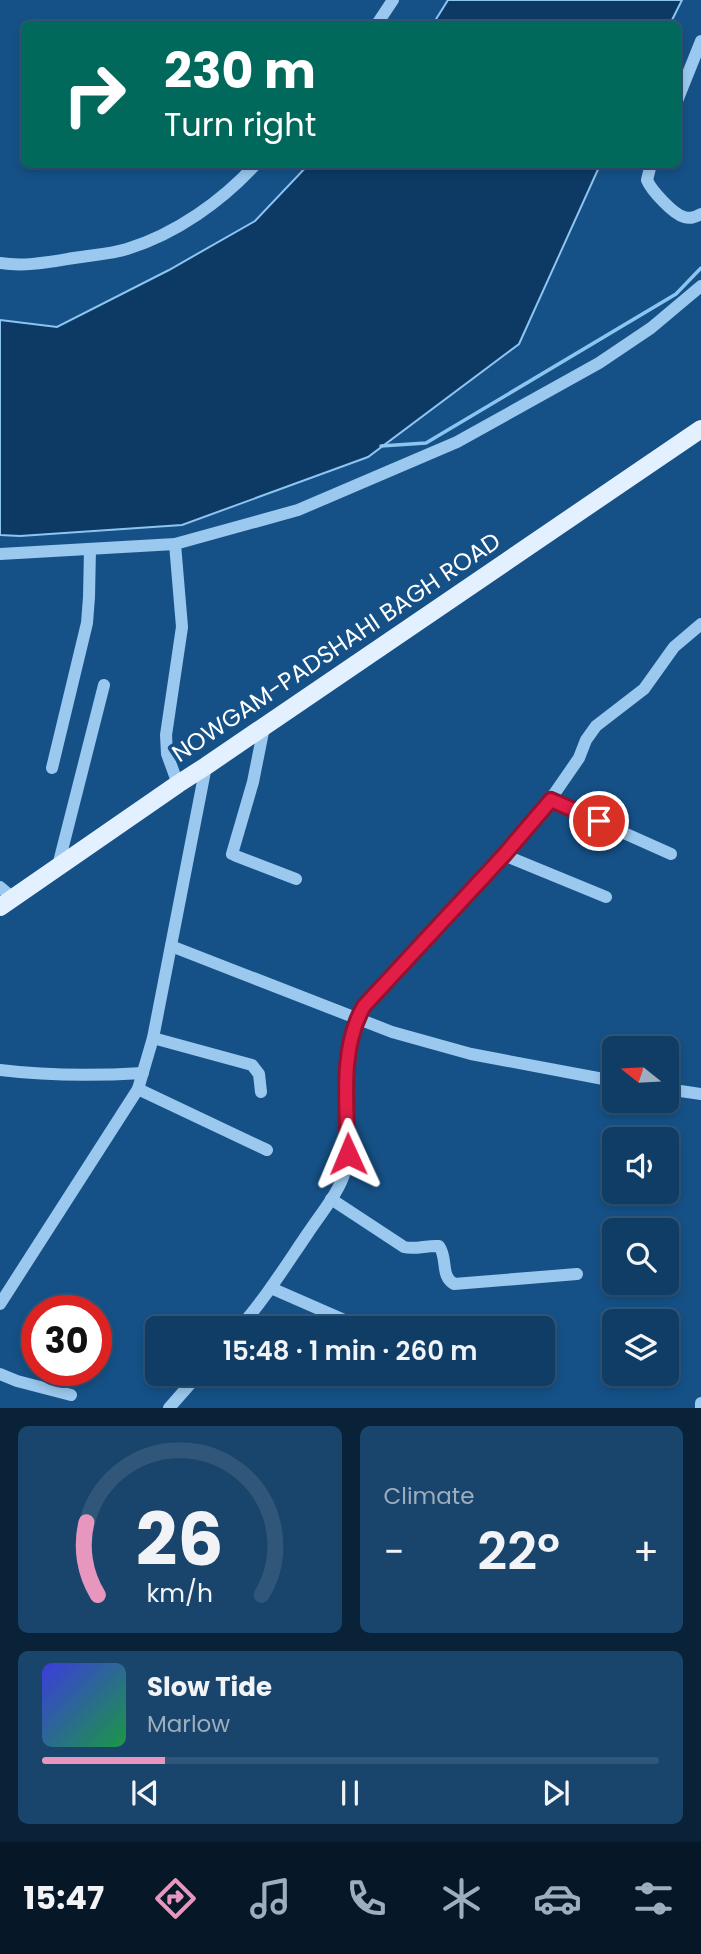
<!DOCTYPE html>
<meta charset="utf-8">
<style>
body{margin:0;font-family:Poppins,sans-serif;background:#19446b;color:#f1f3f6;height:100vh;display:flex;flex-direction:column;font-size:26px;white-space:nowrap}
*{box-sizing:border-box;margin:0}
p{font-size:23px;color:#9caebf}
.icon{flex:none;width:38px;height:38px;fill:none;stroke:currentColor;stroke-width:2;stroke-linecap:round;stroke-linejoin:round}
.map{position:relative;height:1408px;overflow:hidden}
.side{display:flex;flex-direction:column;gap:18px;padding:18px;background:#092238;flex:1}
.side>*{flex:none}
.top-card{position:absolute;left:21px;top:21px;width:660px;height:147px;border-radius:10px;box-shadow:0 4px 10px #0003,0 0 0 2px #305679;background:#00695c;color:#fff;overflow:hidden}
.needle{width:46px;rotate:288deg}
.buttons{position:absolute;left:602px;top:1036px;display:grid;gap:14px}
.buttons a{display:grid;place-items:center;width:77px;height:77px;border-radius:10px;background:#103d65;box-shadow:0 4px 10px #0003,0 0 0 2px #305679;font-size:35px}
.speed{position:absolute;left:21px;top:1295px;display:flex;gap:14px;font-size:35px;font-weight:700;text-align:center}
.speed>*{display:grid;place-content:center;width:91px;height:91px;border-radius:50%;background:#103d65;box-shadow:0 4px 10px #0003,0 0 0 2px #305679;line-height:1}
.speed .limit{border:10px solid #d22;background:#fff;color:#111}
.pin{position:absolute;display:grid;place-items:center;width:60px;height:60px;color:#fff;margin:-30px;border:4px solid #fff;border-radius:50%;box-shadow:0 2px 7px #0007}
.me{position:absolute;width:77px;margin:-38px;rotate:359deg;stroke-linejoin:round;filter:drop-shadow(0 0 5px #0008)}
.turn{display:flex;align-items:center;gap:24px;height:147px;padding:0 28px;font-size:32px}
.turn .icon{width:91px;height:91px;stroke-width:2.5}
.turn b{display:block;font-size:49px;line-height:60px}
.big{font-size:52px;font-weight:600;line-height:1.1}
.side .card{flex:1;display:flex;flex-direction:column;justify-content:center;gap:10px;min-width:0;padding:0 24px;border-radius:10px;background:#19446b}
.side .dial{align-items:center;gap:0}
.dial svg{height:182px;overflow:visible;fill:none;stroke:#305679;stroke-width:7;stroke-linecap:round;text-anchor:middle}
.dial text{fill:#f1f3f6;stroke:none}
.song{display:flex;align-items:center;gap:21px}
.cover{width:84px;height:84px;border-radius:10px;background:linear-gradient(135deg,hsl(240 70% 55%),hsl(140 70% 35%))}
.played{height:7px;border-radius:4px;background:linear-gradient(90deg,#e797bd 20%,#305679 20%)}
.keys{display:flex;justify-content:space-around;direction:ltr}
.heat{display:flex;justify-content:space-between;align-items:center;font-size:38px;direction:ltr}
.side .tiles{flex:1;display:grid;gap:18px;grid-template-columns:1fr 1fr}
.card:last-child{grid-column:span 2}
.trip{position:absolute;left:145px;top:1316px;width:410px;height:70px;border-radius:10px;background:#103d65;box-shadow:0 4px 10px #0003,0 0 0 2px #305679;font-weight:600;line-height:70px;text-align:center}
.dock{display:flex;height:112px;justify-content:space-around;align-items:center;background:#061828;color:#9caebf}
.dock .icon{width:49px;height:49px}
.dock .on{color:#e797bd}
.dock b{font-size:32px;color:#f1f3f6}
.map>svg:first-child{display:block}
</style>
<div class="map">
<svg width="701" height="1408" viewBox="0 0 701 1408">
<rect width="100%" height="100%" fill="#155187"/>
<g fill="#0d3a64" stroke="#8dc4f1" stroke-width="2">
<polygon points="448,0 682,0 670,24 433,24"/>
<polygon points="308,165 600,165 519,344 368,457 182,525 20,536 0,535 0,320 57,327 169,270 255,221"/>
</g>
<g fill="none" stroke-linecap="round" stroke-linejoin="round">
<polyline stroke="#8dc4f1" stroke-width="3.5" points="381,446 426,443 676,294 701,268"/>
<g stroke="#9bc8ee" stroke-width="12">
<polyline points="377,24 393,0"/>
<polyline points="677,101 701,41"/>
<path d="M651,164L647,180C651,190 673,214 684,217C691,219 695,217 701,214"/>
<path d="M0,263C25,267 49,262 74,258C92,255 111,254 127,249C176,234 222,201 256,164"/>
<polyline points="175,544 182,627 166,735 167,754 178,784"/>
<polyline points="0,554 175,544 298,510 457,442 599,363 651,328 701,286"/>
<polyline points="264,727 253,782 232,854 236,856 296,879"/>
<polyline points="52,768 87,623 89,597 90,549"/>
<polyline points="550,800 671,854"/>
<polyline points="504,855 606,897"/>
<polyline points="58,866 104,685"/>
<polyline points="0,887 13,898"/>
<polyline points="171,946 392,1032 471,1054 614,1081"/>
<polyline points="153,1038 252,1065 259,1074 261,1092"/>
<path d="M0,1070C48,1076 94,1076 143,1073"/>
<polyline points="138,1089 267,1150"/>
<polyline points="667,1089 701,1094"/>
<path d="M331,1199L404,1247C415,1250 427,1245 439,1246C448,1258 440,1276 454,1284L577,1274"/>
<polyline points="271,1288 351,1323 369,1328"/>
<polyline points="0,1304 138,1089 153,1038 206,766"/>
<polyline points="245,1322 259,1328"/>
<path d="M239,1328C265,1299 286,1265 308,1233C321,1213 340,1192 346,1168C348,1156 347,1144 347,1131C347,1089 342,1043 364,1006L504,855L550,800L579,758L586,740L596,726L644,689L674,647L701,624"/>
<polyline points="0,1374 17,1381 71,1395"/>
<polyline points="169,1408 199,1374"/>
<polyline points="701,1408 701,1403"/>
</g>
<polyline stroke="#e2f0ff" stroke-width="18" points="0,907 178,784 206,766 701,429"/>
</g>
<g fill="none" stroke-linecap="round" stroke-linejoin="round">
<defs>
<path id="route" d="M348,1154C347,1106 339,1049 364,1006L504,855L551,800L599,821"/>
</defs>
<use href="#route" stroke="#92132f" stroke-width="18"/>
<use href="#route" stroke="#e11d48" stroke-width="12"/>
</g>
<g text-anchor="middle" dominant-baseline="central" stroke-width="7" stroke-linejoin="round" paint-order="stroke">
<g font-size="24" fill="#fff" stroke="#155187">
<text transform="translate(336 647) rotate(-34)">NOWGAM-PADSHAHI BAGH ROAD</text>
</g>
</g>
</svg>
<div class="buttons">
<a><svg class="needle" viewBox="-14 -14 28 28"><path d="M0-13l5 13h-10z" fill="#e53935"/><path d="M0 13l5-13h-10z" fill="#9caebf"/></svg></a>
<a><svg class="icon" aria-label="sound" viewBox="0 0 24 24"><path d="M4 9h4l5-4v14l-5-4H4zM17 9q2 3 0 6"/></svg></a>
<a><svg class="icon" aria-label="search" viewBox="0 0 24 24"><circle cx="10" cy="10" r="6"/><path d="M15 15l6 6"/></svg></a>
<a><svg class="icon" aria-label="layers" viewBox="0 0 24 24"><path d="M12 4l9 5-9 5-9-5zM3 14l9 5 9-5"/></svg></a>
</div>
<div class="speed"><div class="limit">30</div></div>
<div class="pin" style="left:599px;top:821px;background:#d93025"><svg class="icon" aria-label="arrive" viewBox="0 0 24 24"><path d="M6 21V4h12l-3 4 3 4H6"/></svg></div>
<svg class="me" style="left:348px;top:1154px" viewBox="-20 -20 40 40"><path d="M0-17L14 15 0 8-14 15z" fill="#e11d48" stroke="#fff" stroke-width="4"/></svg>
<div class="trip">15:48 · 1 min · 260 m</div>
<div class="top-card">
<div class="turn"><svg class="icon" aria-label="right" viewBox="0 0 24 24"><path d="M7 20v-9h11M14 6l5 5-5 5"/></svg><div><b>230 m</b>Turn right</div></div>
</div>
</div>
<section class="side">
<div class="tiles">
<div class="card dial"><svg viewBox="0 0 100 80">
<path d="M14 69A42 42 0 1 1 86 69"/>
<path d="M14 69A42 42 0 0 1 9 37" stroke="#e797bd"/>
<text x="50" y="56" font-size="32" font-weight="700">26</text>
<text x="50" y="72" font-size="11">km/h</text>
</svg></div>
<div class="card"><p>Climate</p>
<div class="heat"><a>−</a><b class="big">22°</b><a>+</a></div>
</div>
<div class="card">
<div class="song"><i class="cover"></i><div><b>Slow Tide</b><p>Marlow</p></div></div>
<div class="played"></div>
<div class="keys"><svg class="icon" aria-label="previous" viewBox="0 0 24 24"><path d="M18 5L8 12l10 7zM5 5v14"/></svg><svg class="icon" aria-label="pause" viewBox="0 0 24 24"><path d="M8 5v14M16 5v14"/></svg><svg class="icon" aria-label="next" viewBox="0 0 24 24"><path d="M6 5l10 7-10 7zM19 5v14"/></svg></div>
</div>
</div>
</section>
<nav class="dock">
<b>15:47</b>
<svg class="icon on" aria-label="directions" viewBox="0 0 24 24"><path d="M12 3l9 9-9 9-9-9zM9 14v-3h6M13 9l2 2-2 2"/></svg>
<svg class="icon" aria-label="music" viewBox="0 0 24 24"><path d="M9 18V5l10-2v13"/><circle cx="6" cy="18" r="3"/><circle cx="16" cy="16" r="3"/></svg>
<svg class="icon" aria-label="phone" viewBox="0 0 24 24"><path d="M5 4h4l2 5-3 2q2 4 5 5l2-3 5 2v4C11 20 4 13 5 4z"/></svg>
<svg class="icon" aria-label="climate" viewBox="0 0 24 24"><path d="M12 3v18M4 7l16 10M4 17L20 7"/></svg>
<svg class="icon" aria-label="car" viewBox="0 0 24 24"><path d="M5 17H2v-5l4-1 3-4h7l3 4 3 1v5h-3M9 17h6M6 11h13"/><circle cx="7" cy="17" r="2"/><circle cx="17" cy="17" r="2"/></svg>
<svg class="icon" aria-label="filters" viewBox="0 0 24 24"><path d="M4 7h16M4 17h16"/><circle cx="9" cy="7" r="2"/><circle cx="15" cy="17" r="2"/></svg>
</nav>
